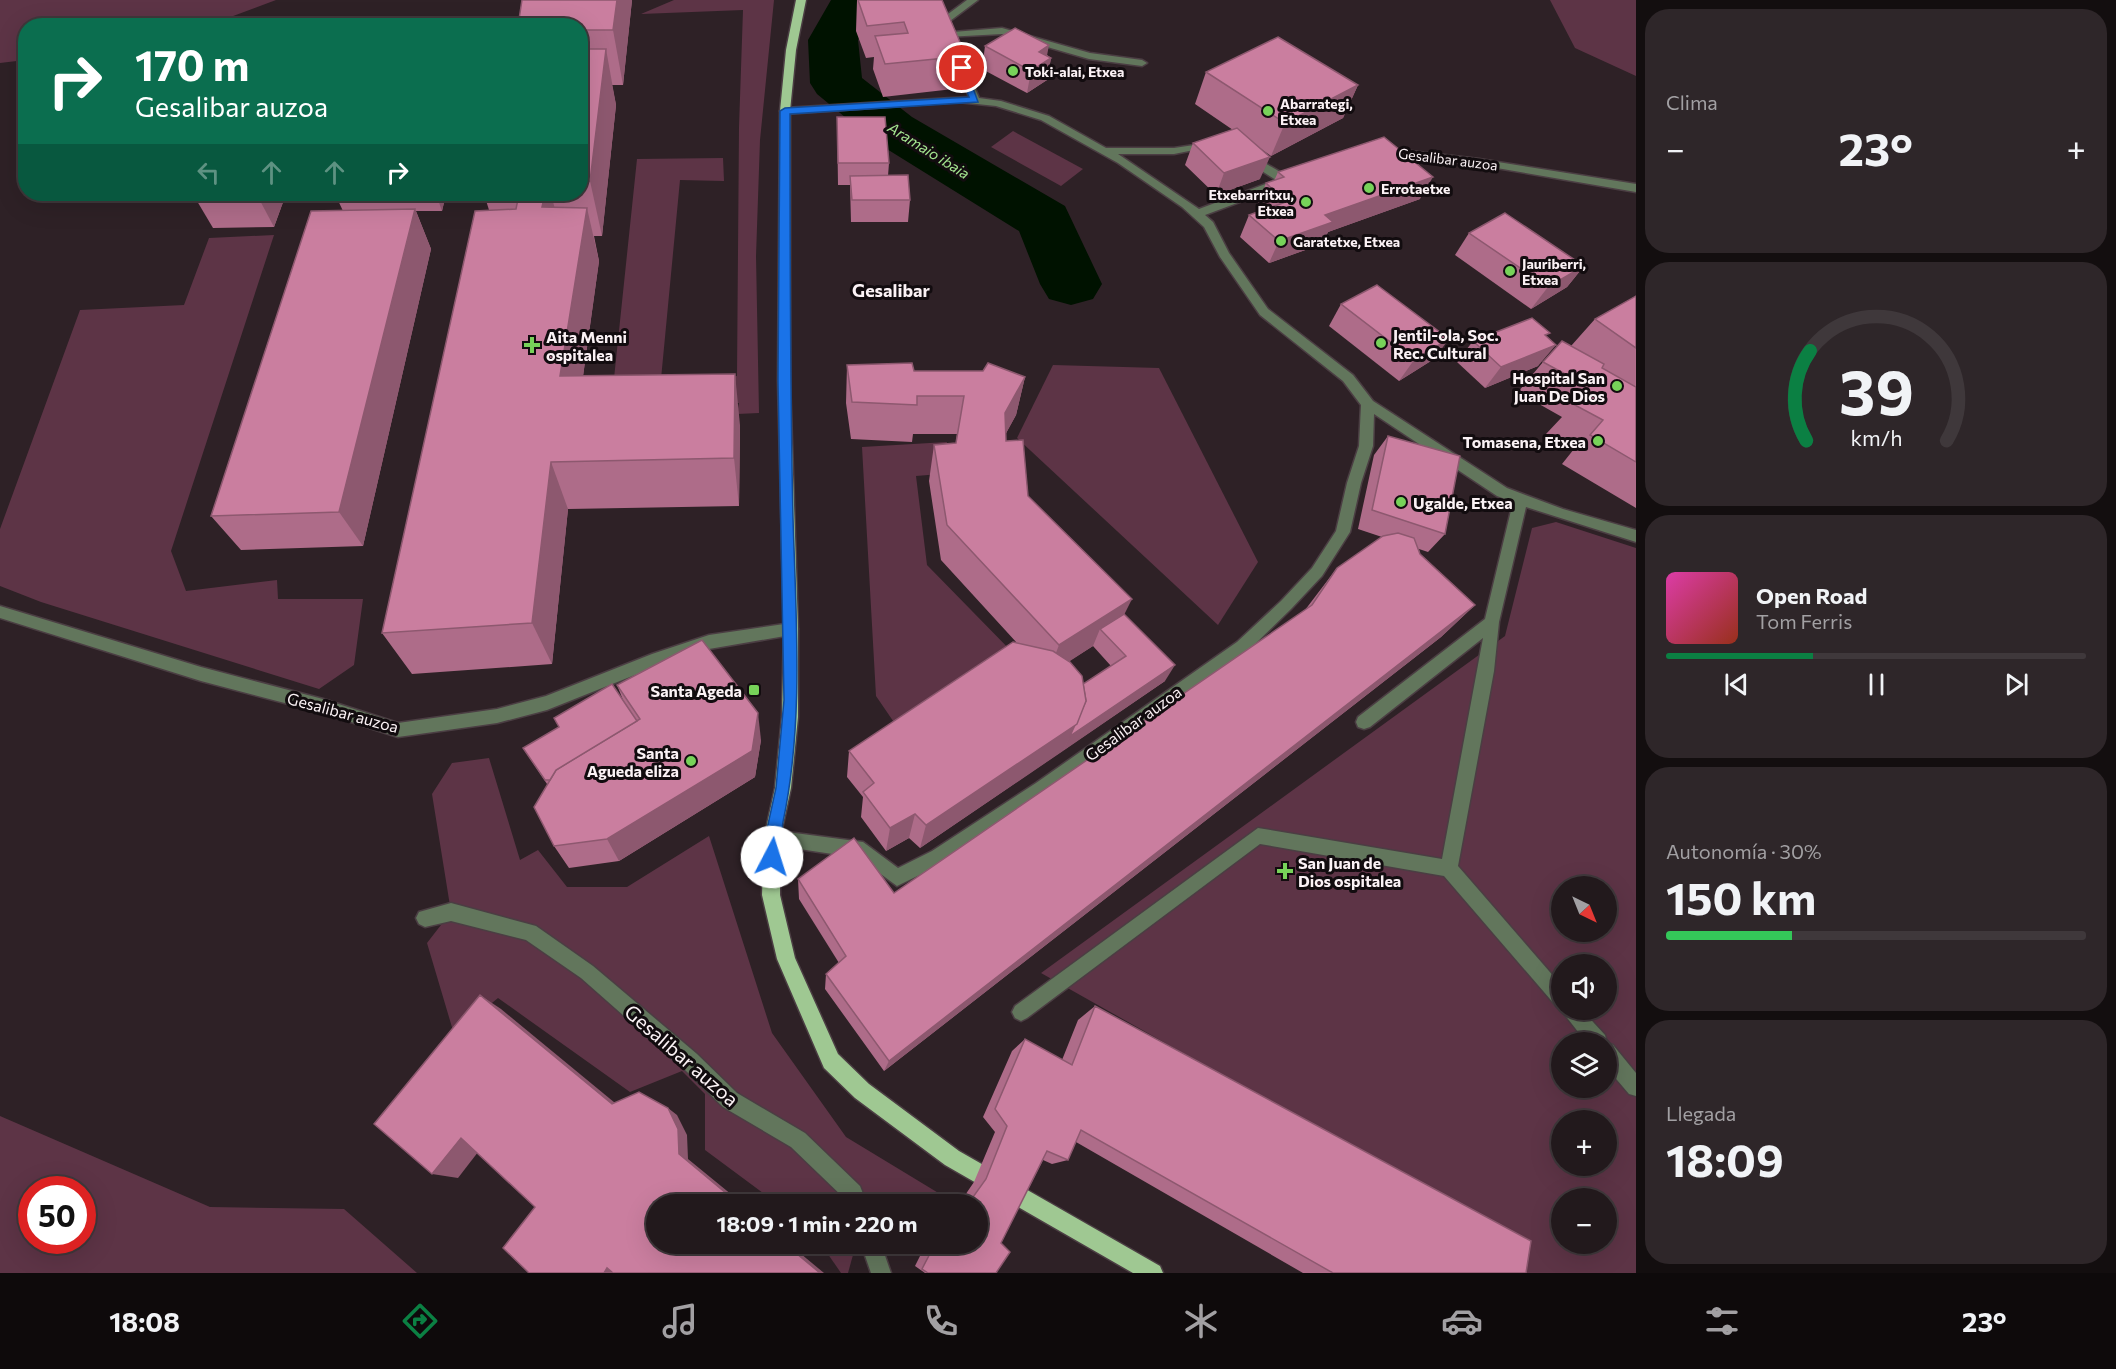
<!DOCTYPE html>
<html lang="es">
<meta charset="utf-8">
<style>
body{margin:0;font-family:Commissioner,sans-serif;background:#2e2629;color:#f1f3f6;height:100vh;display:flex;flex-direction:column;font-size:22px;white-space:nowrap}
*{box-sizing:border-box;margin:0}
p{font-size:20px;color:#a2a0a3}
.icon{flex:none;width:33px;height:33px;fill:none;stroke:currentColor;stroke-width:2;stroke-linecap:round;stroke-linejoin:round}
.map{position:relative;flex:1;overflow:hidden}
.panel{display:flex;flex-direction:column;gap:9px;padding:9px;background:#130e0f;width:480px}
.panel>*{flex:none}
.hud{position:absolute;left:18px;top:18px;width:570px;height:183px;border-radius:24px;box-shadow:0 6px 24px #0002,0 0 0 2px #3f383b;background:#0b6e4f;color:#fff;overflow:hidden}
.needle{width:39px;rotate:137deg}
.tools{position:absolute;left:1551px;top:876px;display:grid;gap:12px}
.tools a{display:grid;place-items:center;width:66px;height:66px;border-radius:50%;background:#22191c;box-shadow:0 6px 24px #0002,0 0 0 2px #3f383b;font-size:30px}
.speed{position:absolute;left:18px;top:1176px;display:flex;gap:12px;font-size:30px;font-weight:700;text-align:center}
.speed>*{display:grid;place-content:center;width:78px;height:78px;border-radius:50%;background:#22191c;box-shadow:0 6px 24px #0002,0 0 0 2px #3f383b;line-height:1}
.speed .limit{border:9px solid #d22;background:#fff;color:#111}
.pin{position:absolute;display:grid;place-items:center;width:51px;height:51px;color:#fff;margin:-26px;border:3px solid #fff;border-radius:50%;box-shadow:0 2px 6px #0007}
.me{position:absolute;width:66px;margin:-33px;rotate:5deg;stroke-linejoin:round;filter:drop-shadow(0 0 4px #0008)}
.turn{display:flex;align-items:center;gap:21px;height:126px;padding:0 18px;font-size:27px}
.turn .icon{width:78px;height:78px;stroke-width:2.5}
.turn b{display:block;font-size:42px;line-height:51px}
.lanes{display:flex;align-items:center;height:57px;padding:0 18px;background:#0003;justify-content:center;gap:30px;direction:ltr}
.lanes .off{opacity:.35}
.big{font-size:45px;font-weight:700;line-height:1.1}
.panel .card{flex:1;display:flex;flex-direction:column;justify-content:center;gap:9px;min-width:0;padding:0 21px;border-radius:24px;background:#2e2629}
.panel .dial{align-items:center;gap:0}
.dial svg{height:156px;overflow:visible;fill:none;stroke:#3f383b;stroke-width:7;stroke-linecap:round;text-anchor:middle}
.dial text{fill:#f1f3f6;stroke:none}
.song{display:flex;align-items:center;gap:18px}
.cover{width:72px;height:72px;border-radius:9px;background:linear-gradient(135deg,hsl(320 70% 55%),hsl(10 70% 35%))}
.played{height:6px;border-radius:3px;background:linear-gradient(90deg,#0b8043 35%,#3f383b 35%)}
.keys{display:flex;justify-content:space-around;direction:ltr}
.heat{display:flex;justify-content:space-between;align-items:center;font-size:33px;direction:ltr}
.charge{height:9px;border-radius:4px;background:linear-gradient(90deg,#34c759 30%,#3f383b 0)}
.trip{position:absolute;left:646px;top:1194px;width:342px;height:60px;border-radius:30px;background:#22191c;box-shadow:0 6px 24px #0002,0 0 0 2px #3f383b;font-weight:700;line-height:60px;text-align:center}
.tabs{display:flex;height:96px;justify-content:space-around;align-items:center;background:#0e0a0b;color:#a2a0a3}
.tabs .icon{width:42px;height:42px}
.tabs .active{color:#0b8043}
.tabs b{font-size:27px;color:#f1f3f6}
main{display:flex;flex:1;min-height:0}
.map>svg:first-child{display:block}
</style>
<main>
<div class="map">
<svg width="1636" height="1273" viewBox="0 0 1636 1273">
<rect width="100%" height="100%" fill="#2e2126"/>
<g fill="#5d3446" fill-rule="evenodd">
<polygon points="0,0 276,0 209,25 26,26 25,60 0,63"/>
<polygon points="674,0 774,0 760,140 756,256 759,413 737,414 739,403 611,407 637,159 723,158 724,181 680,180 661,379 737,376 739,127 743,10 641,14"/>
<polygon points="1550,0 1636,0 1636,76 1575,48"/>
<polygon points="1013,131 1083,169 1061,186 991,147"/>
<polygon points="274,235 171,551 186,591 277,580 278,599 363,599 354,665 319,689 41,602 0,586 0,529 80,310 184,305 209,238"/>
<polygon points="1053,365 1159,368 1258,562 1218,625 1017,438"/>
<polygon points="947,442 940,474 916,476 927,565 1016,656 902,734 876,696 862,447"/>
<path d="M1556,522L1636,548V1273H1496L1506,1235L1041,973L1505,636L1532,528ZM1562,886H1606V932H1562ZM1562,964H1606V1010H1562ZM1562,1042H1606V1088H1562ZM1562,1120H1606V1166H1562ZM1562,1198H1606V1244H1562Z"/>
<polygon points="489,758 520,860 538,850 567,887 627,887 709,836 772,1033 846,1137 945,1197 940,1204 778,1204 705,1150 705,1094 682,1071 630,1092 498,998 454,1034 427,943 451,912 432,794 452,763"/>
<path d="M0,1116L210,1207L344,1209L417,1273H0ZM32,1190H82V1240H32Z"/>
<polygon points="821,1244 856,1244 848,1273 841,1273"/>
</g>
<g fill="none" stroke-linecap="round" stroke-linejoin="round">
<polygon fill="#001200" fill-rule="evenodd" points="831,0 879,0 858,40 862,78 912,117 1065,206 1102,284 1093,299 1071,305 1049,299 1040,284 1019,231 874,141 817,94 810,83 808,40"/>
<defs>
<g id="minor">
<polygon points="967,0 978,0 950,21 953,32 1002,28 1090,53 1142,60 1147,63 1142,66 1089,59 1002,34 946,37 940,20"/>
<polygon points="957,53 962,56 979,98 1001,101 1049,116 1106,148 1174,148 1214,142 1214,146 1174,154 1118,154 1199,209 1276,180 1243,159 1243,155 1251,155 1289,177 1291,180 1285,185 1205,215 1213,222 1229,253 1268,309 1353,375 1373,401 1507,488 1563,509 1636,530 1636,542 1526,507 1499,622 1494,671 1458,866 1562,986 1562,1010 1582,1010 1605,1035 1607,1043 1613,1045 1636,1073 1636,1096 1629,1094 1606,1067 1606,1042 1586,1042 1561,1010 1561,1009 1556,1006 1444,876 1260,844 1027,1018 1021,1021 1015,1018 1012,1012 1015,1006 1258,828 1442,859 1483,638 1370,727 1364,729 1358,727 1356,722 1358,717 1485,619 1513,502 1497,496 1374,414 1373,446 1361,483 1350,532 1322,576 1291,609 1247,652 1048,793 944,863 897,886 859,858 766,844 764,838 766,832 772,830 863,842 898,868 932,851 1036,783 1237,642 1281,601 1312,568 1336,531 1347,483 1359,446 1361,405 1343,381 1260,315 1220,257 1204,227 1182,207 1118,163 1041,120 996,106 958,102 785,114 780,111 785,108 969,97 952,56"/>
<polygon points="1384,148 1479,159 1636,184 1636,192 1479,165 1380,153 1380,149"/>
<polygon points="0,606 201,667 323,699 398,723 497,709 546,696 652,654 709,635 791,623 796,624 798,629 796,634 791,635 709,649 660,665 547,710 497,723 398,737 323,713 201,681 0,618"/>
<polygon points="451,903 536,926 593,966 697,1054 737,1093 805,1133 860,1186 867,1204 847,1204 845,1199 791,1147 723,1107 683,1068 581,978 526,940 451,921 425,927 419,924 416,918 419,912"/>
<polygon points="861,1244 881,1244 891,1273 871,1273"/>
</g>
<polygon id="major" points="796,0 806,0 796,50 790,111 790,381 798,629 798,717 791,788 780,838 780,895 795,958 838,1054 869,1084 959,1151 1160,1266 1163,1273 1133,1273 945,1165 855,1098 824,1068 777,959 762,895 764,838 775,788 782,717 784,629 778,381 780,111 786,50"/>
</defs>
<use href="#minor" stroke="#4b3e43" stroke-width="3"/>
<use href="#major" stroke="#4b3e43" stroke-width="3"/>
<use href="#minor" fill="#62765c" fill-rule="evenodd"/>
<use href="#major" fill="#9fc892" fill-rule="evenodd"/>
</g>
<g fill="#ae6c89" fill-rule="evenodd">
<polygon points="522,0 632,0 623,85 612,85 616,105 602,236 594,236 599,261 583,376 740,425 739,506 568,509 552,664 412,674 382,633 489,210 484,194 580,194 580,26"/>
<polygon points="857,0 942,0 966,56 962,88 883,97 873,69 874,57 866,58 856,31"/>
<polygon points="985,46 1047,55 1051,58 1047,80 1027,93 982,69"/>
<polygon points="1206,72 1358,85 1343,118 1271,156 1257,146 1260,179 1216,195 1185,165 1193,143 1233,130 1195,104"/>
<polygon points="837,117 889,163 888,176 910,200 908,222 851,222 850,185 838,185"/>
<polygon points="1278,172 1420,199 1328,232 1322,244 1269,263 1240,237 1249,215 1262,210 1257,205 1266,183 1274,181"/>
<polygon points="286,194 274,227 213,228 194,196"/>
<polygon points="335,194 446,194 442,211 416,211 431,249 363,546 241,550 211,516 343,211"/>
<polygon points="1469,233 1584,266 1567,287 1531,309 1455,255"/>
<polygon points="1636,296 1636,508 1562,464 1574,449 1546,434 1562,417 1518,392 1543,362 1571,346 1595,319"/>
<polygon points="1341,304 1434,359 1399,381 1329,326"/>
<polygon points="1547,337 1538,366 1485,388 1457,362 1473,341"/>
<path d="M847,365L914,371L1025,377L1016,415L1006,433V441L1028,496L1124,614L1165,681L920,848L909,838L886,851L861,817L863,797L847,777L849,751L1017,643L941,560L929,481L934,445L956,443L957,434H913L912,442L851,439L846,403ZM1093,646L1111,666L1083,684L1069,661Z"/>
<polygon points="1388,436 1445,534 1428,552 1419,549 1420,554 1475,605 1441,637 884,1071 825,989 826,974 839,963 799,899 798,879 894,893 1305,610 1337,568 1382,537 1358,529 1374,455"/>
<polygon points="617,685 761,740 755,777 619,861 569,868 554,846 547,784 523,748 559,727 554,718 623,700"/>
<polygon points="1095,1006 1526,1273 1303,1273 1076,1142 1068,1160 1052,1164 1043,1160 1001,1243 996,1273 925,1273 915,1266 926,1244 978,1244 978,1204 959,1204 974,1182 995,1132 983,1117 1012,1051 1025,1039 1062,1060 1078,1020"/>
</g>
<g fill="#8d586f">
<polygon points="617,0 632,0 623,85 613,30"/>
<polygon points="1049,45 1046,61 1051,58 1047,80 1027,93 1031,71 1039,52"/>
<polygon points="606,49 616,105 602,236 590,181"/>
<polygon points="1358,85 1343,118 1271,156 1285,123"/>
<polygon points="1270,157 1260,179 1216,195 1224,173"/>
<polygon points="1433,177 1420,199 1328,232 1322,244 1269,263 1279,241 1325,215"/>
<polygon points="257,194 286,194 274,227 257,195"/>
<polygon points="436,194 446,194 442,211"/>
<polygon points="545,194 551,194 562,236 542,207"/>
<polygon points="587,208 599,261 576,427 560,376"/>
<polygon points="415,209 431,249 363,546 339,512"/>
<polygon points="1584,266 1567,287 1531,309 1548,287"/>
<polygon points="1449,339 1434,359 1399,381 1414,360"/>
<polygon points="1556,345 1538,366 1485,388 1501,367"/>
<polygon points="735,374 740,425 739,506 734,458"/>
<polygon points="1025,377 1016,415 997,450 1005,413"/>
<polygon points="551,462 568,509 552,664 532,623"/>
<polygon points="1132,599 1116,631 1100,629 1093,646 1047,676 1059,645"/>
<polygon points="1475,605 1441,637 884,1071 889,1061"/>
<polygon points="1175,665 1165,681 1063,751 1070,736"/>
<polygon points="758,713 761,740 755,777 619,861 607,839"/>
<polygon points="1077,724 1063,751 920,848 926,825"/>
<polygon points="915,814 909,838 886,851 890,828"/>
<polygon points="480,995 501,1009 626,1112 612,1104"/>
<polygon points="668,1108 677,1115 687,1135 688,1159 743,1204 739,1204 679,1154"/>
<polygon points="461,1138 485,1143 458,1178 432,1174"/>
<polygon points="785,1244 789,1244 824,1273 820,1273"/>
<polygon points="607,1268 616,1273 604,1273"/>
</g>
<g fill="#ca7e9f" stroke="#8d586f" stroke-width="1.5">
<polygon points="522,0 617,0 613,30 580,30 580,26 518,26"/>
<polygon points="858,0 942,0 966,56 885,64 875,36 908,33 904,22 867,26"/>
<polygon points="1015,28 1049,45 1039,52 1051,58 1031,71 985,46"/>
<polygon points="1278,37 1358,85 1285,123 1206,72"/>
<polygon points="580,49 606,49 590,181 580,182"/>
<polygon points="837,117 885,117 889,163 838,163"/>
<polygon points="1237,128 1270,157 1224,173 1193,143"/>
<polygon points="1384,137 1433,177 1325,215 1333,222 1279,241 1249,215 1286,202 1266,183 1284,177 1278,172"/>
<polygon points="908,175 910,200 852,200 850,176"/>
<polygon points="195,194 257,194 257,195 194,196"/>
<polygon points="519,194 545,194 542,207 587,208 560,376 735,374 734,458 551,462 532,623 382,633 475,211 516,209"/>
<polygon points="415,209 339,512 211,516 311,211"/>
<polygon points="1505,213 1584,266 1548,287 1469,233"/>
<polygon points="1377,285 1449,339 1414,360 1341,304"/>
<polygon points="1636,296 1636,348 1595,319"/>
<polygon points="1532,318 1550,333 1545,335 1556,345 1501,367 1473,341"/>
<polygon points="1562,341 1604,364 1602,368 1636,387 1636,462 1590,435 1603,420 1573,404 1589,387 1543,362"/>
<polygon points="912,363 914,371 983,371 988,363 1025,377 1005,413 1006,441 1023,440 1028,496 1132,599 1059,645 947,525 934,445 956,443 964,396 917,396 917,405 852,402 847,365"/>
<polygon points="1388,436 1460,456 1445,534 1372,510"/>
<polygon points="1398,533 1414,538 1420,554 1475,605 889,1061 826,974 846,956 798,879 854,838 894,893 1312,605 1337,568 1383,536"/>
<polygon points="1124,614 1175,665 1070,736 1086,701 1083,684 1126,656 1100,629"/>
<polygon points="702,640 758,713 752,751 607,839 554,846 534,807 556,770 640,719 617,685"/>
<polygon points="1013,642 1053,651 1070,662 1082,676 1086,701 1077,724 926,825 915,814 890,828 863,792 874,783 849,751"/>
<polygon points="612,684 637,721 556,770 550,780 545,780 523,748 559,727 554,718"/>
<polygon points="480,995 612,1104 639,1092 668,1108 678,1129 679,1154 739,1204 657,1204 657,1244 785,1244 820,1273 613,1273 607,1268 604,1273 529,1273 503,1248 535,1207 461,1138 432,1174 374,1124"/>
<polygon points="1095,1006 1531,1241 1526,1273 1333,1273 1081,1130 1068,1160 1047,1151 1001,1243 1010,1252 996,1273 928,1273 922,1269 935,1244 978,1244 978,1204 968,1204 986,1179 1007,1126 995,1109 1025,1039 1072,1065"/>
</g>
<path fill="#1a73e8" stroke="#114b97" stroke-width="1.5" d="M962,66L966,68L978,102L790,114C790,249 790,384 793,518C796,620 804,722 783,822C781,835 782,851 777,862L772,864L766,862L765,838L776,788L784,700L778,381L780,111L785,108L969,97L957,68Z"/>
<g fill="#77d259" stroke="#120c0f" stroke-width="2">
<circle cx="1013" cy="71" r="6"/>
<circle cx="1268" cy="111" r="6"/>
<circle cx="1369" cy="188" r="6"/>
<circle cx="1306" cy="202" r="6"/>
<circle cx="1281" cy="241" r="6"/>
<circle cx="1510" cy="271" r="6"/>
<circle cx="1381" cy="343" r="6"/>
<path d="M529 336h6v6h6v6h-6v6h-6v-6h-6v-6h6z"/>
<circle cx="1617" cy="386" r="6"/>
<circle cx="1598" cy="441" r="6"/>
<circle cx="1401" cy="502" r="6"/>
<rect x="748" y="684" width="12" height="12" rx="3"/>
<circle cx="691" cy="761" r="6"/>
<path d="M1282 862h6v6h6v6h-6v6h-6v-6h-6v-6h6z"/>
</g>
<g text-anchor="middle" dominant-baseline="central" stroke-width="6" stroke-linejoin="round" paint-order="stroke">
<g font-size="14" font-weight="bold" fill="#fbf2f5" stroke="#120c0f" text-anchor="start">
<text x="1025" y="71">Toki-alai, Etxea</text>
<text x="1280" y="103">Abarrategi,<tspan x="1280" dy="16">Etxea</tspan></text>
<text x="1381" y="188">Errotaetxe</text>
<text x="1294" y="194" text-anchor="end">Etxebarritxu,<tspan x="1294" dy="16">Etxea</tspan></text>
<text x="1293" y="241">Garatetxe, Etxea</text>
<text x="1522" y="263">Jauriberri,<tspan x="1522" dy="16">Etxea</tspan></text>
</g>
<g font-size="14" fill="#fbf2f5" stroke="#120c0f">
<text transform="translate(1448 159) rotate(7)">Gesalibar auzoa</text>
</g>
<g font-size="15" font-style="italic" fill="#a4e590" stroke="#120c0f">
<text transform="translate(929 150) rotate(32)">Aramaio ibaia</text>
</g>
<g font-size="16" font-weight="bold" fill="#fbf2f5" stroke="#120c0f" text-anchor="start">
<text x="1393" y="334">Jentil-ola, Soc.<tspan x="1393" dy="18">Rec. Cultural</tspan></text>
<text x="546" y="336">Aita Menni<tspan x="546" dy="18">ospitalea</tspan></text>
<text x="1605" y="377" text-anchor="end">Hospital San<tspan x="1605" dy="18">Juan De Dios</tspan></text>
<text x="1586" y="441" text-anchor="end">Tomasena, Etxea</text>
<text x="1413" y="502">Ugalde, Etxea</text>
<text x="742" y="690" text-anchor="end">Santa Ageda</text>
<text x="679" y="752" text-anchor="end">Santa<tspan x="679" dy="18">Agueda eliza</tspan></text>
<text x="1298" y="862">San Juan de<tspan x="1298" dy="18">Dios ospitalea</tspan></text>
</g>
<g font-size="16" fill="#fbf2f5" stroke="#120c0f">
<text transform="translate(343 712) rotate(15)">Gesalibar auzoa</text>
<text transform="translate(1133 723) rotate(-36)">Gesalibar auzoa</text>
</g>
<g font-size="18" font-weight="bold" fill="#fbf2f5" stroke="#120c0f">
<text x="891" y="290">Gesalibar</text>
</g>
<g font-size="20" fill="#fbf2f5" stroke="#120c0f">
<text transform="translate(682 1055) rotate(41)">Gesalibar auzoa</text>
</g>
</g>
</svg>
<div class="tools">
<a><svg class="needle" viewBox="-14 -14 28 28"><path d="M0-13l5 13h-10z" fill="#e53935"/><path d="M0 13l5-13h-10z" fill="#a2a0a3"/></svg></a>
<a><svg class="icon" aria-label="sound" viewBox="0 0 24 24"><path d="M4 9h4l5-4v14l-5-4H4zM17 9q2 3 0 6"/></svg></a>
<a><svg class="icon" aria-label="layers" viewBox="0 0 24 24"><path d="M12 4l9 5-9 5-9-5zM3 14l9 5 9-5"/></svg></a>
<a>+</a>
<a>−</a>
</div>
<div class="speed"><div class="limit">50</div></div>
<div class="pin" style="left:962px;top:68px;background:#d93025"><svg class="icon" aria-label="arrive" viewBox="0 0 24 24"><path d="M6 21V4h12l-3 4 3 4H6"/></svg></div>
<svg class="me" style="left:772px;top:857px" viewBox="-20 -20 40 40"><circle r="19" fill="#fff"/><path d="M0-13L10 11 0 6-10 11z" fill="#1a73e8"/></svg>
<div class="trip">18:09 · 1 min · 220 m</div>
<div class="hud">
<div class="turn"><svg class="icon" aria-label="right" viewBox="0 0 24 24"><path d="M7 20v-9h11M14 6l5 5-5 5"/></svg><div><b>170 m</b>Gesalibar auzoa</div></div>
<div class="lanes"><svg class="icon off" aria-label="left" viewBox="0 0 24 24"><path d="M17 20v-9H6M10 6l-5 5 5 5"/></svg><svg class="icon off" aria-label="ahead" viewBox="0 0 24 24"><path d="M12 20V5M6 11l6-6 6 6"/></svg><svg class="icon off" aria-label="ahead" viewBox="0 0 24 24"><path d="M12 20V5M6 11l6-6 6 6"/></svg><svg class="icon" aria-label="right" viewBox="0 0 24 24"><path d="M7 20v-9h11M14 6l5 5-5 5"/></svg></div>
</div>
</div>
<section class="panel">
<div class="card"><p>Clima</p>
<div class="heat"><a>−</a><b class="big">23°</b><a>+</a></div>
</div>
<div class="card dial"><svg viewBox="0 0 100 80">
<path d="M14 69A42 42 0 1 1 86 69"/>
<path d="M14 69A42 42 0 0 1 16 23" stroke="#0b8043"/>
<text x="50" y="56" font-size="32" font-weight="700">39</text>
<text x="50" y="72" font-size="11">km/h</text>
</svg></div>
<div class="card">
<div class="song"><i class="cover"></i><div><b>Open Road</b><p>Tom Ferris</p></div></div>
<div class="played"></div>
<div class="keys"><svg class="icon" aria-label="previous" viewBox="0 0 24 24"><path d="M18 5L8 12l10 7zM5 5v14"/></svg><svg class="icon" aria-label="pause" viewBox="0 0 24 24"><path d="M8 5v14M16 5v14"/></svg><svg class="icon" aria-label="next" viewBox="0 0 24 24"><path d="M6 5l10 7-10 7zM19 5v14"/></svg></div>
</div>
<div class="card"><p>Autonomía · 30%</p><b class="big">150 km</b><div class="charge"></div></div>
<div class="card"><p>Llegada</p><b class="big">18:09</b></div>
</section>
</main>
<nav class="tabs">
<b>18:08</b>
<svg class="icon active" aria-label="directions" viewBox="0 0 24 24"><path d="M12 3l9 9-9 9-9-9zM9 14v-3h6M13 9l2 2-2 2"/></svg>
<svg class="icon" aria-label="music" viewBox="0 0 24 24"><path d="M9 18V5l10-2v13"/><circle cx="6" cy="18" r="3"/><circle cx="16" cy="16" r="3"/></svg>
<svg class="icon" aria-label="phone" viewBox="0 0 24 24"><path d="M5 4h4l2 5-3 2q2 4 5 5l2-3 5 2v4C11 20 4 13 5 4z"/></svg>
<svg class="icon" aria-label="climate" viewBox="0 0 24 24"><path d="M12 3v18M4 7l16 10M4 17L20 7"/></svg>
<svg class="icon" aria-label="car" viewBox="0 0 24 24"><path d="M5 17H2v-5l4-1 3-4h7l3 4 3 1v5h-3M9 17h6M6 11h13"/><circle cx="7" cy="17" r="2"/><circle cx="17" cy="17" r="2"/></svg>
<svg class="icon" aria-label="filters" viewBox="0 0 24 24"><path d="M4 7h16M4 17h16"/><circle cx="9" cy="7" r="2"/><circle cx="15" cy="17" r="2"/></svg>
<b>23°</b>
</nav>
